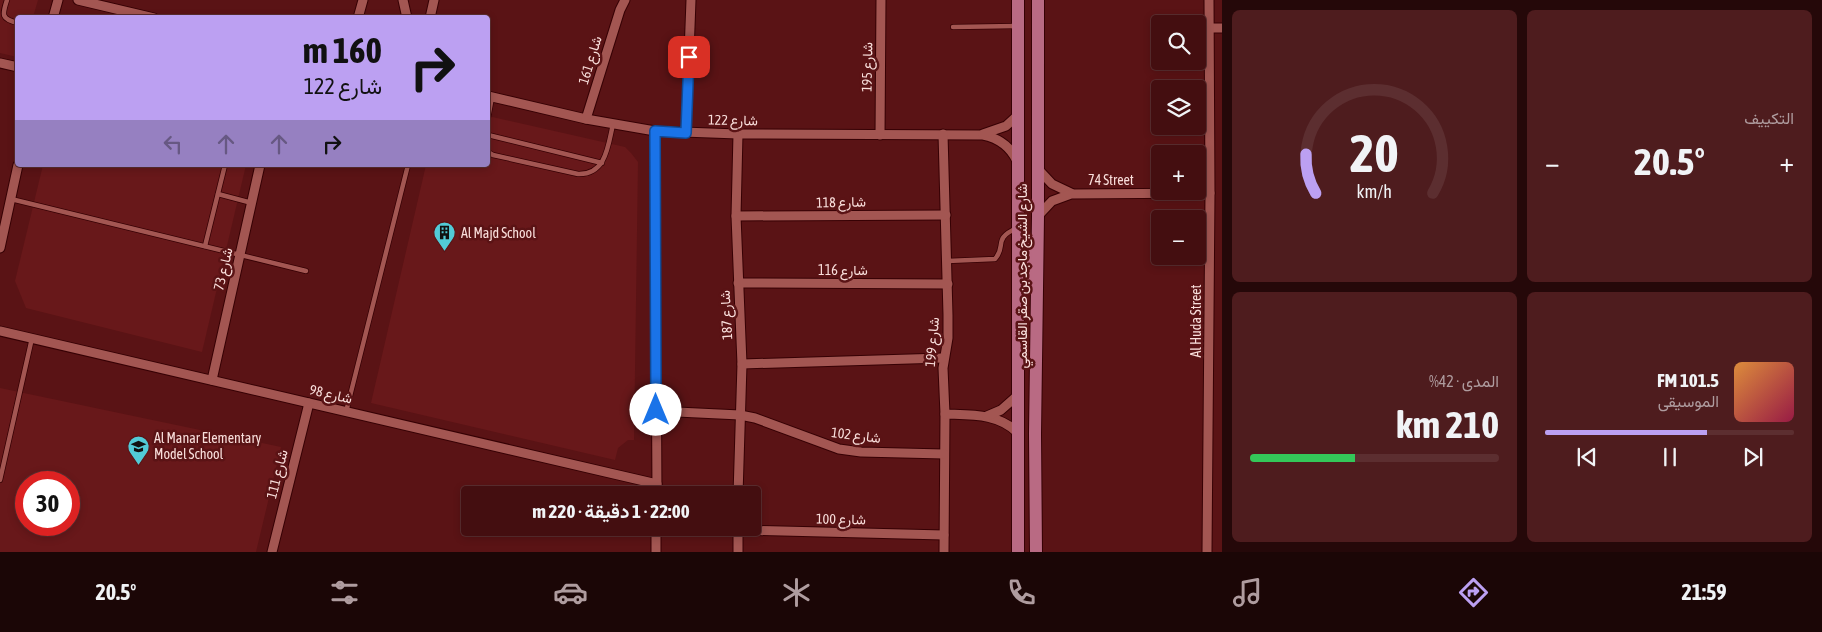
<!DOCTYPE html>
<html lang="ar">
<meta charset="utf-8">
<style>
body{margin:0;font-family:"Asap Condensed",Vazirmatn,sans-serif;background:#4e1c1e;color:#f1f3f6;direction:rtl;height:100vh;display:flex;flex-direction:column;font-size:19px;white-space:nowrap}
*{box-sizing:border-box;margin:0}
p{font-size:16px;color:#af9c9f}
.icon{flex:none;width:28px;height:28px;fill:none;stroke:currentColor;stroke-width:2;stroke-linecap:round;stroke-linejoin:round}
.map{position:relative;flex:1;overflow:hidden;direction:ltr}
.details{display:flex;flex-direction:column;gap:10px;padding:10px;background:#250809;width:600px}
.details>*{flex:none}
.top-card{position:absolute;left:15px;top:15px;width:475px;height:152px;border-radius:5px;box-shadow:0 2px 8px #0003,0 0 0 1px #5c2e30;direction:rtl;background:#bca0f2;color:#111;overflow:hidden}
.controls{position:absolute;left:1151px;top:15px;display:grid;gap:10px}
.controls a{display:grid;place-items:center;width:55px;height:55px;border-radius:5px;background:#440e10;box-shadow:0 2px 8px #0003,0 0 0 1px #5c2e30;font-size:25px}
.speed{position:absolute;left:15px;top:471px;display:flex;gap:10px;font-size:25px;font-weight:700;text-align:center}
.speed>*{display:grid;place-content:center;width:65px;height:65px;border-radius:50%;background:#440e10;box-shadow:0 2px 8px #0003,0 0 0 1px #5c2e30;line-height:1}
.speed .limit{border:8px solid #d22;background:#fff;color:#111}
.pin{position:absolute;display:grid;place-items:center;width:42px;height:42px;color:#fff;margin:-21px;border-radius:10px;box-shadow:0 2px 8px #0006}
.me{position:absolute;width:55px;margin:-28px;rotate:0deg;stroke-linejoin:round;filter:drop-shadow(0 0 4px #0008)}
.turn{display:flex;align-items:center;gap:18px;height:105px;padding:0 25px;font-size:22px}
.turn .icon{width:65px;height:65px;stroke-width:2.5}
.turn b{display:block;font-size:35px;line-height:42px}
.lanes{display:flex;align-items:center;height:48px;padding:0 25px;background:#0003;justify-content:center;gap:25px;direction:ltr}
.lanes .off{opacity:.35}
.big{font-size:38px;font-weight:700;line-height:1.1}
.details .tile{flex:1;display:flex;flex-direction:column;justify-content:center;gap:8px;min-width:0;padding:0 18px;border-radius:8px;background:#4e1c1e}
.details .dial{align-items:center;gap:0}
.dial svg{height:130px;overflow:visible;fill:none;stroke:#5c2e30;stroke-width:7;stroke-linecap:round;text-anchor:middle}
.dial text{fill:#f1f3f6;stroke:none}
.song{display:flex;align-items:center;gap:15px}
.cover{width:60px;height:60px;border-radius:8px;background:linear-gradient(135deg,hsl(30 70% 55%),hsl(340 70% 35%))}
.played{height:5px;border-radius:2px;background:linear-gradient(90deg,#bca0f2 65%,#5c2e30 65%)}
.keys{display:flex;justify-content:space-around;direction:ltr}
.heat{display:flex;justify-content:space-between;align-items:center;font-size:28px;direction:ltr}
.charge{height:8px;border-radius:4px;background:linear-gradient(90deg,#34c759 42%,#5c2e30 0)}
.details .tiles{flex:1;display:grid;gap:10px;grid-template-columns:repeat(2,1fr)}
.trip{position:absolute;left:461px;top:486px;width:300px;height:50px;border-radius:5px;background:#440e10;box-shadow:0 2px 8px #0003,0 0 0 1px #5c2e30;font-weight:700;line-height:50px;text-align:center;direction:rtl}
.dock{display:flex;height:80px;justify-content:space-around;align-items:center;background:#1b0606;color:#af9c9f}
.dock .icon{width:35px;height:35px}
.dock .current{color:#bca0f2}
.dock b{font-size:22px;color:#f1f3f6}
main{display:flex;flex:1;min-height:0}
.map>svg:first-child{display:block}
</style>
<main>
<section class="details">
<div class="tiles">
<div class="tile"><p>التكييف</p>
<div class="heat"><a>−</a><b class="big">20.5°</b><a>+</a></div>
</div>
<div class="tile dial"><svg viewBox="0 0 100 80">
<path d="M14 69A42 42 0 1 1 86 69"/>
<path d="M14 69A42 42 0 0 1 8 45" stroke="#bca0f2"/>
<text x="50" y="56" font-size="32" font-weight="700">20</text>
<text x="50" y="72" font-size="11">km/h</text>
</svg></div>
<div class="tile">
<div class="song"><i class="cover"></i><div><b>101.5 FM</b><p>الموسيقى</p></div></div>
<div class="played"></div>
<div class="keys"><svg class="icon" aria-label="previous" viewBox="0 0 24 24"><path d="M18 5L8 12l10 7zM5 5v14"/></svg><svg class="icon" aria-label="pause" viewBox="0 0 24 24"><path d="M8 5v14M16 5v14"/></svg><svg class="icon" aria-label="next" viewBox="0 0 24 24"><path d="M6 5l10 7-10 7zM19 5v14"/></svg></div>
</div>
<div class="tile"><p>المدى · 42%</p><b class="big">210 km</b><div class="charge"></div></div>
</div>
</section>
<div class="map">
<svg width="1222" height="552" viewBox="0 0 1222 552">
<rect width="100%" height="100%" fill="#5a1315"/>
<g fill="#68181a" fill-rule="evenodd">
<polygon points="0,0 38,0 33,17 18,18 17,57 0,53"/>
<polygon points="488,116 625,147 631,153 638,162 634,440 628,440 618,448 615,460 371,403 426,165 488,165"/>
<polygon points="43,165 246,165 202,352 26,308 15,281"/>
<path d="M0,388L281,447L256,552H0ZM26,482H69V525H26Z"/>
</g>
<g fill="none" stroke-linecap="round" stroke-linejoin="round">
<defs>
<g id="lane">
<path d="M7,0C2,15 1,19 18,23"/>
<polyline points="953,27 1016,26"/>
<polyline points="488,118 492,97"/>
<polyline points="488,135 602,163"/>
<path d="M488,152L493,155L578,174C606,175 608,146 613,124"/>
<polyline points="218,194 252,203"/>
<polyline points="11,199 306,271"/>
<polyline points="205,246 225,165"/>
<path d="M947,261L995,259C1007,246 992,239 1017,228"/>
<polyline points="346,412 408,165"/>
<polyline points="0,480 32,338"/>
</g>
<g id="street">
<polyline points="78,0 154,18"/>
<polyline points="403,0 407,18"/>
<polyline points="53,18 58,0"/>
<polyline points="358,18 363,0"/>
<polyline points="430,18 434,0"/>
<polyline points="1209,28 1222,28"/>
<polyline points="0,63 18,67"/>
<path d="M488,96L586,119L655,131L738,134L983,135C998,138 1010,146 1017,161"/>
<polyline points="586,119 620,10 625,0"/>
<polyline points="655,131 657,495"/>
<polyline points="686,133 691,0"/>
<polyline points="738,134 736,216 742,364 738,495"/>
<polyline points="943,134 948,315 948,338 943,368 945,414 944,552"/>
<polyline points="983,134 1006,126 1018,115"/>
<polyline points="880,135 881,0"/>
<polyline points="1038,169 1052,184 1071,193"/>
<polyline points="736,216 946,215"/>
<polyline points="1038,216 1052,201 1071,194 1210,193"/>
<polyline points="0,248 18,165"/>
<polyline points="738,283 948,284"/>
<polyline points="0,331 657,484"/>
<polyline points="742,364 943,358"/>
<polyline points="212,380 260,165"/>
<polyline points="656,411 740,415 755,418 839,449 861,452 944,454"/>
<path d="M945,414C971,415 998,413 1018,433"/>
<polyline points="987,416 1001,410 1018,395"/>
<polyline points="738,530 944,535"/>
<polyline points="272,552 309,403"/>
<polyline points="656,552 656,528"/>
<polyline points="738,552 738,528"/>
<polyline points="1207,552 1210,193 1209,0"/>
</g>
<g id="secondary">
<polyline points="1018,0 1018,552"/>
<polyline points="1018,250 1023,247 1028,249 1029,280"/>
<polyline points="1036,552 1035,434 1038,216 1038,0"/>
</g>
</defs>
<use href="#lane" stroke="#360104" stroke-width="6"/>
<use href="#street" stroke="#360104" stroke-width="11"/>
<use href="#secondary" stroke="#360104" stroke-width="14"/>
<use href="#lane" stroke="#a35652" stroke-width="4.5"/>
<use href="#street" stroke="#a35652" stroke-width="9"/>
<use href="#secondary" stroke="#b96a83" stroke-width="12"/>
</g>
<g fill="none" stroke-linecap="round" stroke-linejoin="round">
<defs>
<polyline id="route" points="656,410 655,131 686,133 689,57"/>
</defs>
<use href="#route" stroke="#114b97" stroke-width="12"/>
<use href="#route" stroke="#1a73e8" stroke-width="9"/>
</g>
<defs>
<symbol id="building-pin" viewBox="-11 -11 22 30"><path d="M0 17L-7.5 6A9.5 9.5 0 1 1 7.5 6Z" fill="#52cbd7" stroke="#5a1315"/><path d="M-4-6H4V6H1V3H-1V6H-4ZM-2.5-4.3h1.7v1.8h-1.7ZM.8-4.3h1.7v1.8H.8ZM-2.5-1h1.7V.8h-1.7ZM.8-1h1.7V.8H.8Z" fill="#111"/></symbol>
<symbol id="school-pin" viewBox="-11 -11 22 30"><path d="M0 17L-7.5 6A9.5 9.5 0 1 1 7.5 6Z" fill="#52cbd7" stroke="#5a1315"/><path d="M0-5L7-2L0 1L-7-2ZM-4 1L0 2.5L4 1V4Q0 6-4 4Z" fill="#111"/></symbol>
</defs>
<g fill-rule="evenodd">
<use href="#building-pin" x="432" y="220" width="25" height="34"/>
<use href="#school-pin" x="126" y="434" width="25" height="34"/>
</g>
<g text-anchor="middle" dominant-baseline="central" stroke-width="5" stroke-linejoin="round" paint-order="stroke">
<g font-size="14" fill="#f9dedb" stroke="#5a1315">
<text transform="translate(590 60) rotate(-73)">شارع 161</text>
<text transform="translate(867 67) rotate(-89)">شارع 195</text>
<text transform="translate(733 120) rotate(1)">شارع 122</text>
<text x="1111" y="180">74 Street</text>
<text transform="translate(841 202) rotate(-1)">شارع 118</text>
<text transform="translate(223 269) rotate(-77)">شارع 73</text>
<text x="843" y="270">شارع 116</text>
<text transform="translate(1022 276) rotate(-90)">شارع الشيخ ماجد بن صقر القاسمي</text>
<text transform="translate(726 315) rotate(-93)">شارع 187</text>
<text transform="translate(1196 321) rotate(-90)">Al Huda Street</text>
<text transform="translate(932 342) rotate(-85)">شارع 199</text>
<text transform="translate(331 394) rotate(13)">شارع 98</text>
<text transform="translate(856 435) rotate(7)">شارع 102</text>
<text transform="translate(277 474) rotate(-76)">شارع 111</text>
<text transform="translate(841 519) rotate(1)">شارع 100</text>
</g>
<g font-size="14" fill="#f9dedb" stroke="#5a1315" text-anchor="start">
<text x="461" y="233">Al Majd School</text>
<text x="154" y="438">Al Manar Elementary<tspan x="154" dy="16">Model School</tspan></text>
</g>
</g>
</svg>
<div class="controls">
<a><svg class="icon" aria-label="search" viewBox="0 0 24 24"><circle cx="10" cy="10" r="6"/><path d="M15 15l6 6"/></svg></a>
<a><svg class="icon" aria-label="layers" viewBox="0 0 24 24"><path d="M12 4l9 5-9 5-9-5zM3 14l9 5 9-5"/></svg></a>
<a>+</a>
<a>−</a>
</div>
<div class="speed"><div class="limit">30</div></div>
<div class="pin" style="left:689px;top:57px;background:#d93025"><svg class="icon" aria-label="arrive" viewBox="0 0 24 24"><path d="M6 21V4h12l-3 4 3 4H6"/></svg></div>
<svg class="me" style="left:656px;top:410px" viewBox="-20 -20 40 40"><circle r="19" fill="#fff"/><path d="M0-13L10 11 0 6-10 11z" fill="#1a73e8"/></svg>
<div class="trip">22:00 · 1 دقيقة · 220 m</div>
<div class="top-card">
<div class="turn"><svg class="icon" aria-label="right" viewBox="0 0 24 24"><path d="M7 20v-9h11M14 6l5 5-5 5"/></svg><div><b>160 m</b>شارع 122</div></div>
<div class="lanes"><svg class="icon off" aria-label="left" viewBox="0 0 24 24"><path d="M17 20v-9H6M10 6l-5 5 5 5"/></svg><svg class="icon off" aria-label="ahead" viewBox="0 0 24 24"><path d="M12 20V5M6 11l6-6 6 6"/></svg><svg class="icon off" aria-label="ahead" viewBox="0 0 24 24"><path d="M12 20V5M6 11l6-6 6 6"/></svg><svg class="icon" aria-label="right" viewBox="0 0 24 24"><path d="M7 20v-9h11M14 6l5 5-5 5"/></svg></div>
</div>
</div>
</main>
<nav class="dock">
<b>21:59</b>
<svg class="icon current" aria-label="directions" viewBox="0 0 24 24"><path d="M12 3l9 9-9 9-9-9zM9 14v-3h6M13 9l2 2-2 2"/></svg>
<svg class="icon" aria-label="music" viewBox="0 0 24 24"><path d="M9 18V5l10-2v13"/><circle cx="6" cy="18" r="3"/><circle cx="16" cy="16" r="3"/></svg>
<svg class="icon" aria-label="phone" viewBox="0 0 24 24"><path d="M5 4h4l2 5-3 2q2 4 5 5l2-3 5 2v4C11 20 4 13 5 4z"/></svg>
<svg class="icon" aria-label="climate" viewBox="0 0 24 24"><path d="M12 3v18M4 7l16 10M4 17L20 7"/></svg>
<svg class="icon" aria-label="car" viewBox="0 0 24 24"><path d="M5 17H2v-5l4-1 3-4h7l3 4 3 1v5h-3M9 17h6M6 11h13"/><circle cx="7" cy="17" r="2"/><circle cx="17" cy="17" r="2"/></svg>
<svg class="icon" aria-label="filters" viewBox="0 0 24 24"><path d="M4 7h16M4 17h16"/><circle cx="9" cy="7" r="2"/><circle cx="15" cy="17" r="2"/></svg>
<b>20.5°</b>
</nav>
